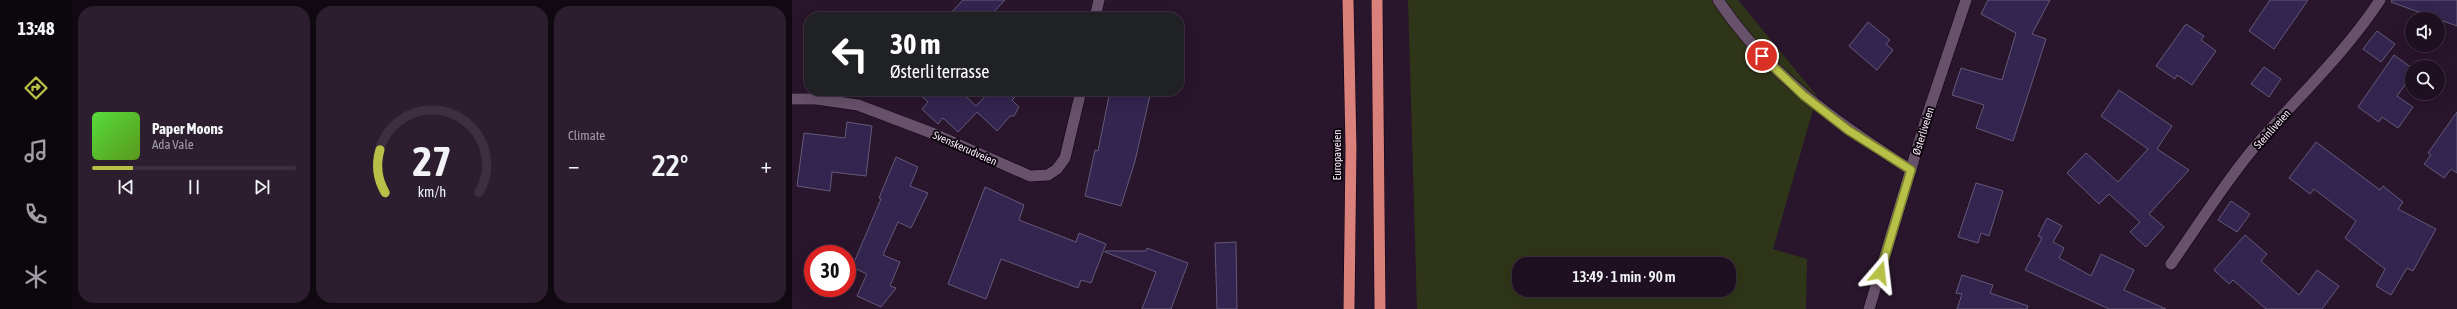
<!DOCTYPE html>
<meta charset="utf-8">
<style>
body{margin:0;font-family:"Asap Condensed",sans-serif;background:#2c1e2e;color:#f1f3f6;height:100vh;display:flex;flex-direction:column;font-size:15px;white-space:nowrap}
*{box-sizing:border-box;margin:0}
p{font-size:13px;color:#a19da5}
.icon{flex:none;width:22px;height:22px;fill:none;stroke:currentColor;stroke-width:2;stroke-linecap:round;stroke-linejoin:round}
.map{position:relative;flex:1;overflow:hidden}
.sheet{display:flex;flex-direction:column;gap:6px;padding:6px;background:#110912;width:720px}
.sheet>*{flex:none}
.guide{position:absolute;left:12px;top:12px;width:380px;height:84px;border-radius:16px;box-shadow:0 4px 16px #0002,0 0 0 1px #3c303f;background:#202124;color:#fff;overflow:hidden}
.controls{position:absolute;left:1613px;top:12px;display:grid;gap:8px}
.controls a{display:grid;place-items:center;width:40px;height:40px;border-radius:50%;background:#1f1021;box-shadow:0 4px 16px #0002,0 0 0 1px #3c303f;font-size:20px}
.speed{position:absolute;left:12px;top:245px;display:flex;gap:8px;font-size:20px;font-weight:700;text-align:center}
.speed>*{display:grid;place-content:center;width:52px;height:52px;border-radius:50%;background:#1f1021;box-shadow:0 4px 16px #0002,0 0 0 1px #3c303f;line-height:1}
.speed .limit{border:6px solid #d22;background:#fff;color:#111}
.pin{position:absolute;display:grid;place-items:center;width:34px;height:34px;color:#fff;margin:-17px;border:2px solid #fff;border-radius:50%;box-shadow:0 1px 4px #0007}
.me{position:absolute;width:44px;margin:-22px;rotate:17deg;stroke-linejoin:round;filter:drop-shadow(0 0 3px #0008)}
.turn{display:flex;align-items:center;gap:14px;height:84px;padding:0 20px;font-size:18px}
.turn .icon{width:52px;height:52px;stroke-width:2.5}
.turn b{display:block;font-size:28px;line-height:34px}
.big{font-size:30px;font-weight:600;line-height:1.1}
.sheet .card{flex:1;display:flex;flex-direction:column;justify-content:center;gap:6px;min-width:0;padding:0 14px;border-radius:16px;background:#2c1e2e}
.sheet .dial{align-items:center;gap:0}
.dial svg{height:104px;overflow:visible;fill:none;stroke:#3c303f;stroke-width:7;stroke-linecap:round;text-anchor:middle}
.dial text{fill:#f1f3f6;stroke:none}
.song{display:flex;align-items:center;gap:12px}
.cover{width:48px;height:48px;border-radius:6px;background:linear-gradient(135deg,hsl(110 70% 55%),hsl(90 70% 35%))}
.played{height:4px;border-radius:2px;background:linear-gradient(90deg,#b8c147 20%,#3c303f 20%)}
.keys{display:flex;justify-content:space-around;direction:ltr}
.heat{display:flex;justify-content:space-between;align-items:center;font-size:22px;direction:ltr}
.sheet .tiles{flex:1;display:grid;gap:6px;grid-template-columns:repeat(3,1fr)}
.trip{position:absolute;left:720px;top:257px;width:224px;height:40px;border-radius:16px;background:#1f1021;box-shadow:0 4px 16px #0002,0 0 0 1px #3c303f;font-weight:600;line-height:40px;text-align:center}
main{display:flex;flex:1;min-height:0}
.tab-bar{display:flex;flex-direction:column;width:72px;justify-content:space-around;align-items:center;background:#0c060d;color:#a19da5}
.tab-bar .icon{width:28px;height:28px}
.tab-bar .active{color:#b8c147}
.tab-bar b{font-size:18px;color:#f1f3f6}
.map>svg:first-child{display:block}
</style>
<main>
<nav class="tab-bar">
<b>13:48</b>
<svg class="icon active" aria-label="directions" viewBox="0 0 24 24"><path d="M12 3l9 9-9 9-9-9zM9 14v-3h6M13 9l2 2-2 2"/></svg>
<svg class="icon" aria-label="music" viewBox="0 0 24 24"><path d="M9 18V5l10-2v13"/><circle cx="6" cy="18" r="3"/><circle cx="16" cy="16" r="3"/></svg>
<svg class="icon" aria-label="phone" viewBox="0 0 24 24"><path d="M5 4h4l2 5-3 2q2 4 5 5l2-3 5 2v4C11 20 4 13 5 4z"/></svg>
<svg class="icon" aria-label="climate" viewBox="0 0 24 24"><path d="M12 3v18M4 7l16 10M4 17L20 7"/></svg>
</nav>
<section class="sheet">
<div class="tiles">
<div class="card">
<div class="song"><i class="cover"></i><div><b>Paper Moons</b><p>Ada Vale</p></div></div>
<div class="played"></div>
<div class="keys"><svg class="icon" aria-label="previous" viewBox="0 0 24 24"><path d="M18 5L8 12l10 7zM5 5v14"/></svg><svg class="icon" aria-label="pause" viewBox="0 0 24 24"><path d="M8 5v14M16 5v14"/></svg><svg class="icon" aria-label="next" viewBox="0 0 24 24"><path d="M6 5l10 7-10 7zM19 5v14"/></svg></div>
</div>
<div class="card dial"><svg viewBox="0 0 100 80">
<path d="M14 69A42 42 0 1 1 86 69"/>
<path d="M14 69A42 42 0 0 1 10 36" stroke="#b8c147"/>
<text x="50" y="56" font-size="32" font-weight="700">27</text>
<text x="50" y="72" font-size="11">km/h</text>
</svg></div>
<div class="card"><p>Climate</p>
<div class="heat"><a>−</a><b class="big">22°</b><a>+</a></div>
</div>
</div>
</section>
<div class="map">
<svg width="1665" height="309" viewBox="0 0 1665 309">
<rect width="100%" height="100%" fill="#29152c"/>
<path fill="#2f3518" fill-rule="evenodd" d="M616,0H946L1025,96L981,249L1015,259L1014,309H625ZM727,264H937V290H727Z"/>
<g fill="#33254f" stroke="#635a79">
<polygon points="171,0 213,0 197,17 155,17"/>
<polygon points="1196,0 1258,0 1240,34 1254,39 1221,141 1184,128 1192,105 1160,95 1169,68 1210,80 1224,33 1189,14"/>
<polygon points="1478,0 1516,0 1482,49 1457,31"/>
<polygon points="1600,0 1665,0 1665,26 1599,2"/>
<polygon points="1076,22 1098,40 1094,44 1101,50 1085,70 1057,46"/>
<polygon points="1394,24 1412,36 1409,40 1424,51 1400,85 1385,75 1383,79 1364,66"/>
<polygon points="1585,31 1603,44 1589,62 1571,49"/>
<polygon points="1602,55 1620,68 1620,75 1605,96 1621,107 1606,128 1590,117 1587,122 1566,107"/>
<polygon points="1472,67 1489,79 1477,97 1459,84"/>
<polygon points="1327,90 1380,126 1365,149 1397,170 1357,214 1372,227 1354,247 1338,232 1348,222 1317,194 1307,204 1275,173 1294,153 1326,182 1356,149 1309,116"/>
<polygon points="124,91 168,91 184,106 198,91 229,91 220,100 227,107 222,116 218,116 205,131 185,112 166,132 151,118 146,124 130,109 136,102"/>
<polygon points="318,91 359,91 343,161 329,206 293,196 303,150 306,151"/>
<polygon points="1665,112 1665,173 1659,169 1652,178 1632,164 1639,155 1636,153"/>
<polygon points="55,122 80,126 74,176 40,172 38,191 5,186 12,133 53,138"/>
<polygon points="1524,142 1588,190 1591,186 1611,202 1606,209 1644,229 1621,271 1615,268 1599,295 1584,286 1593,269 1553,238 1564,221 1522,189 1518,194 1497,178"/>
<polygon points="104,157 126,167 118,186 136,193 119,228 106,222 91,255 108,262 98,286 104,288 89,307 65,296 75,274 60,267 89,199 87,198"/>
<polygon points="1184,183 1211,191 1197,236 1189,233 1186,243 1166,237"/>
<polygon points="193,187 232,205 227,220 284,242 287,233 314,244 299,283 289,280 286,288 209,259 194,299 156,284"/>
<polygon points="1439,201 1458,214 1445,232 1426,220"/>
<polygon points="1255,218 1270,226 1261,242 1272,248 1267,258 1299,276 1309,254 1342,270 1332,290 1374,309 1317,309 1233,270 1250,238 1246,236"/>
<polygon points="1453,235 1475,254 1469,261 1507,295 1525,270 1547,286 1530,309 1474,309 1441,280 1437,284 1422,270"/>
<polygon points="444,242 445,309 425,309 423,243"/>
<polygon points="355,248 396,263 379,309 350,309 364,272 313,252 313,251 354,251"/>
<polygon points="1170,275 1201,285 1198,293 1236,306 1235,309 1165,309 1170,294 1164,293"/>
</g>
<g fill="none" stroke-linecap="round" stroke-linejoin="round">
<defs>
<g id="minor">
<path d="M926,0C976,75 1044,122 1119,170"/>
<polyline points="303,17 307,0"/>
<polyline points="0,99 24,99 66,105 145,135 238,176 256,175 265,169 273,158 289,91"/>
<path d="M1379,264C1408,223 1434,180 1466,143C1507,96 1554,52 1588,0"/>
<polyline points="1077,309 1134,119 1174,0"/>
</g>
<g id="trunk">
<polyline points="556,0 559,148 557,309"/>
<polyline points="585,0 588,309"/>
</g>
</defs>
<use href="#minor" stroke="#110213" stroke-width="12"/>
<use href="#trunk" stroke="#110213" stroke-width="12"/>
<use href="#minor" stroke="#68516b" stroke-width="11"/>
<use href="#trunk" stroke="#db817b" stroke-width="11"/>
</g>
<g fill="none" stroke-linecap="round" stroke-linejoin="round">
<defs>
<polyline id="route" points="970,56 1011,95 1056,130 1119,170 1088,273"/>
</defs>
<use href="#route" stroke="#787d2e" stroke-width="10"/>
<use href="#route" stroke="#b8c147" stroke-width="7"/>
</g>
<g text-anchor="middle" dominant-baseline="central" stroke-width="4" stroke-linejoin="round" paint-order="stroke">
<g font-size="11" fill="#f6e8f7" stroke="#0d050e">
<text transform="translate(1480 129) rotate(-48)">Steinliveien</text>
<text transform="translate(1131 131) rotate(-73)">Østerliveien</text>
<text transform="translate(173 148) rotate(24)">Svenskerudveien</text>
<text transform="translate(545 155) rotate(-90)">Europaveien</text>
</g>
</g>
</svg>
<div class="controls">
<a><svg class="icon" aria-label="sound" viewBox="0 0 24 24"><path d="M4 9h4l5-4v14l-5-4H4zM17 9q2 3 0 6"/></svg></a>
<a><svg class="icon" aria-label="search" viewBox="0 0 24 24"><circle cx="10" cy="10" r="6"/><path d="M15 15l6 6"/></svg></a>
</div>
<div class="speed"><div class="limit">30</div></div>
<div class="pin" style="left:970px;top:56px;background:#d93025"><svg class="icon" aria-label="arrive" viewBox="0 0 24 24"><path d="M6 21V4h12l-3 4 3 4H6"/></svg></div>
<svg class="me" style="left:1088px;top:273px" viewBox="-20 -20 40 40"><path d="M0-17L14 15 0 8-14 15z" fill="#b8c147" stroke="#fff" stroke-width="4"/></svg>
<div class="trip">13:49 · 1 min · 90 m</div>
<div class="guide">
<div class="turn"><svg class="icon" aria-label="left" viewBox="0 0 24 24"><path d="M17 20v-9H6M10 6l-5 5 5 5"/></svg><div><b>30 m</b>Østerli terrasse</div></div>
</div>
</div>
</main>
